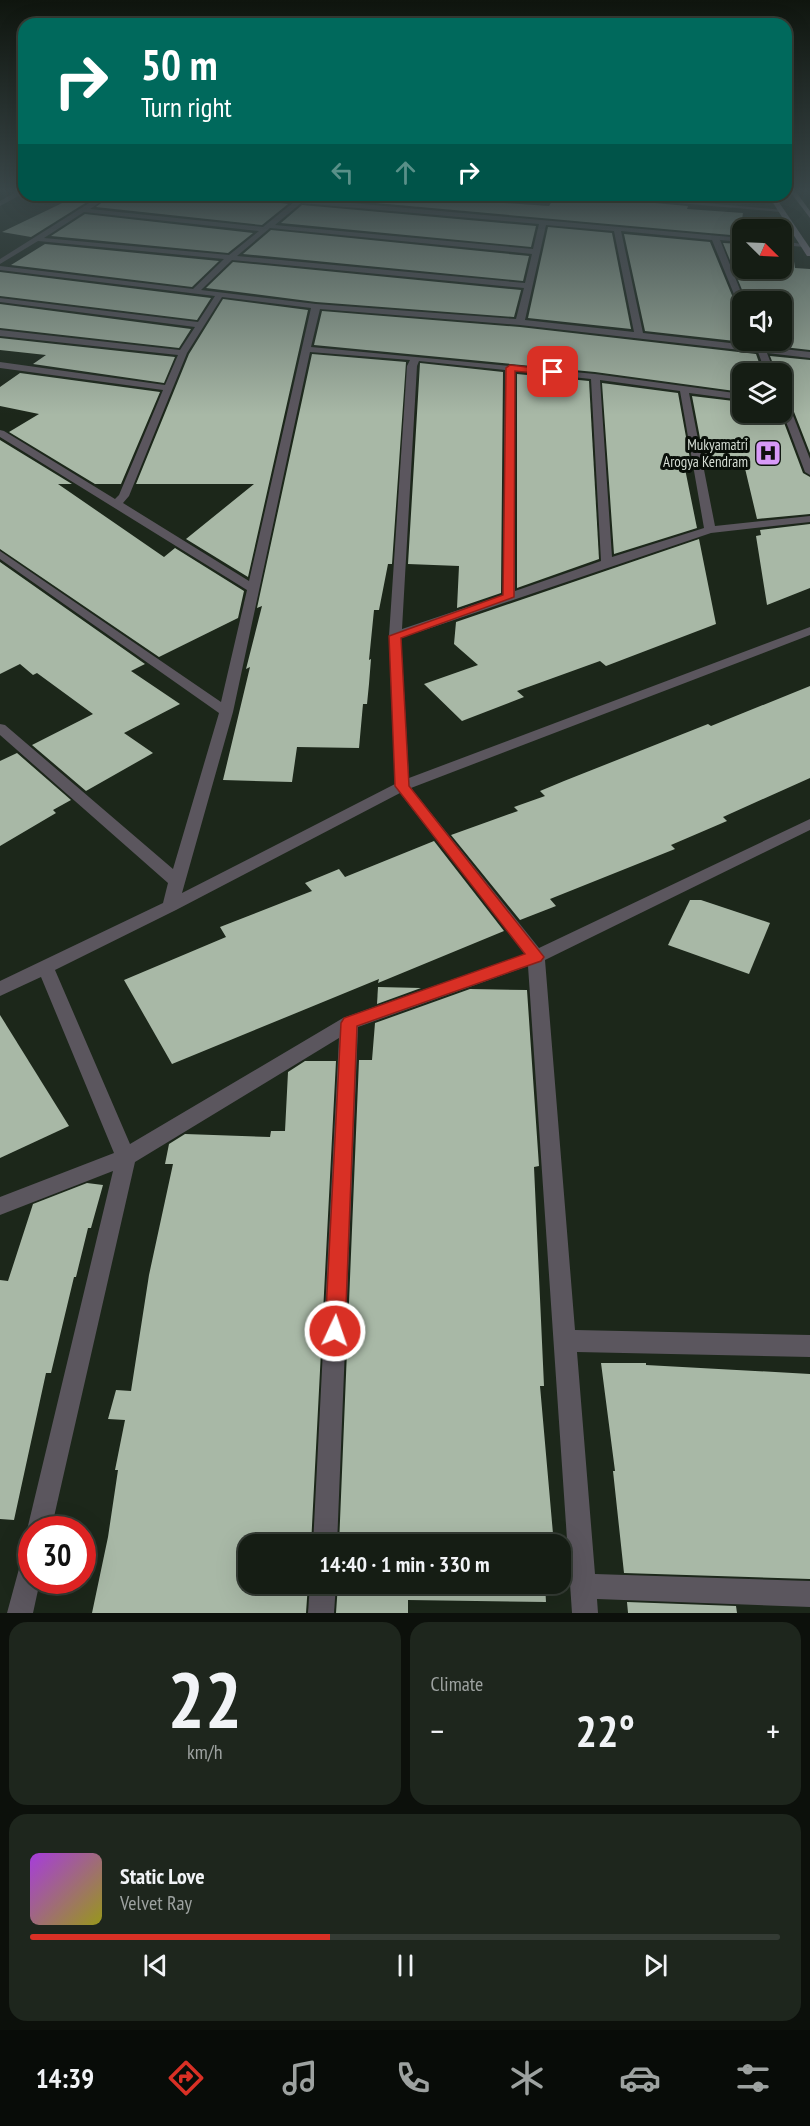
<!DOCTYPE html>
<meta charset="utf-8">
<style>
body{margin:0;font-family:"PT Sans Narrow",sans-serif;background:#1e261d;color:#f1f3f6;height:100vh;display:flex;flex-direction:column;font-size:22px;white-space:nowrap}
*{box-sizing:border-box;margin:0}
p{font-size:20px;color:#9da2a0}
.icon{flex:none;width:33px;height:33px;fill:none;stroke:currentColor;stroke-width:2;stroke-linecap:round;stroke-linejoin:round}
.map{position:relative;height:1613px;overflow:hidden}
.drawer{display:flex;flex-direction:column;gap:9px;padding:9px;background:#0c100b;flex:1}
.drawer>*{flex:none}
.top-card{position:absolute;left:18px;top:18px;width:774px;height:183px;border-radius:18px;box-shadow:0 6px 24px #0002,0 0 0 2px #343b34;background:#00695c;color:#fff;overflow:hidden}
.needle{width:39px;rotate:114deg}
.controls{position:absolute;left:732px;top:219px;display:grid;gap:12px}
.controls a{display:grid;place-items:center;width:60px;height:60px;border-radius:12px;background:#151d14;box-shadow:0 6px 24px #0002,0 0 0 2px #343b34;font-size:30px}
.speed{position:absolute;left:18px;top:1516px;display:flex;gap:12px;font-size:30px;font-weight:700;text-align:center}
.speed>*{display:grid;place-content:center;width:78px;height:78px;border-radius:50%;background:#151d14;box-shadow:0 6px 24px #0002,0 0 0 2px #343b34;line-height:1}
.speed .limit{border:9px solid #d22;background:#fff;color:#111}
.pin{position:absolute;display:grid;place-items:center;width:51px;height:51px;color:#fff;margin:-26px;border-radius:12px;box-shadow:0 3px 9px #0006}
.me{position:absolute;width:66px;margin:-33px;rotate:3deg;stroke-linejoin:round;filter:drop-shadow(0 0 4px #0008)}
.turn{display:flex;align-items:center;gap:21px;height:126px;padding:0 24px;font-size:27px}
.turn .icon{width:78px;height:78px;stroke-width:2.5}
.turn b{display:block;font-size:42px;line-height:51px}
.lanes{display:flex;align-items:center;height:57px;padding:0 24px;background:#0003;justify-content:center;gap:30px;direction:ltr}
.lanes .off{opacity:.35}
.big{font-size:45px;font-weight:800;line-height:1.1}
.drawer .widget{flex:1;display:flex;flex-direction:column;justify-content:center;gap:9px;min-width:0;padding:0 21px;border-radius:18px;background:#1e261d}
.drawer .dial{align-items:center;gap:0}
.dial b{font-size:78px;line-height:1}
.song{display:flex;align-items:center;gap:18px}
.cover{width:72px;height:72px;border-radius:9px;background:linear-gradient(135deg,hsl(280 70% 55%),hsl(60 70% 35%))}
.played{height:6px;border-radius:3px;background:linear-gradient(90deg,#d93025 40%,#343b34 40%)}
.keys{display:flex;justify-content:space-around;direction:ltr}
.heat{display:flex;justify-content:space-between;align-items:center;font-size:33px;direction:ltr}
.drawer .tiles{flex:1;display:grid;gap:9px;grid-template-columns:1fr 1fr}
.widget:last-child{grid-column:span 2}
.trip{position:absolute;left:238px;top:1534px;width:333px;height:60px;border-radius:18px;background:#151d14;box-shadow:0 6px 24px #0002,0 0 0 2px #343b34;font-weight:800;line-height:60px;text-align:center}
.tab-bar{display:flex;height:96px;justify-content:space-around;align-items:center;background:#080c08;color:#9da2a0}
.tab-bar .icon{width:42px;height:42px}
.tab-bar .on{color:#d93025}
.tab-bar b{font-size:27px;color:#f1f3f6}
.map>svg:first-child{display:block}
</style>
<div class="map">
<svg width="810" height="1613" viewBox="0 0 810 1613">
<rect width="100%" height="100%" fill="#1c271a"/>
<g fill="#a8b8a6">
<polygon points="79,195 98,195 31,237 2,232"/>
<polygon points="112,195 231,195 233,197 288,204 262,225 96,207"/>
<polygon points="308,195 432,195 429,198 549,206 553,200 574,201 574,195 583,195 585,197 688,206 687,209 743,213 742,219 775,221 776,226 786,227 791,240 782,239 782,230 742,230 742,236 309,197"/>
<polygon points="302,205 536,226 531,247 281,223"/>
<polygon points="85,214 253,233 228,253 51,236"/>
<polygon points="548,227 612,233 631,329 528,318"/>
<polygon points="271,230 529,256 523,281 243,254"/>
<polygon points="624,234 710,242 736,305 742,308 742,340 755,340 753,343 645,331"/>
<polygon points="723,243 742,244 742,268 782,268 782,247 792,248 795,268 810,269 810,350 766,345 762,340 782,340 782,302 747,302"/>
<polygon points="45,244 219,261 192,287 11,265"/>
<polygon points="233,262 521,290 514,317 316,302 206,288"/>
<polygon points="0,272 211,298 197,320 0,296"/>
<polygon points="223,299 308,310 248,577 186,539 254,484 136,484 189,354"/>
<polygon points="0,304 191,329 179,348 0,328"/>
<polygon points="322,311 520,327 756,354 763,374 742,374 742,392 595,372 314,345"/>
<polygon points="0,338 175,357 164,383 33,364 46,355 0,350"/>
<polygon points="312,354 406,362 392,564 388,564 379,610 374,610 369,660 371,659 369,684 367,704 363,704 359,748 297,747 292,782 223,780 250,667 246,669 262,606 257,608"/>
<polygon points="770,356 810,360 810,453 789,399 782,395 782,374 777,374"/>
<polygon points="420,363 503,372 501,593 457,608 459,566 408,564"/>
<polygon points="20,373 160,392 121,484 95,484 9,432 39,414 0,406 0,387"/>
<polygon points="517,374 589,381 599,559 517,588"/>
<polygon points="602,383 678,393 690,459 683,459 697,528 614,554"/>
<polygon points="692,396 742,402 742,412 780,412 803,473 810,477 810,514 757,519 743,460 704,459"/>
<polygon points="0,440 72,484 58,484 164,557 175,548 244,591 238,618 159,657 0,549"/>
<polygon points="810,524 810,588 767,605 756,536 761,535 760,530"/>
<polygon points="699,539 716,624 606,666 600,661 517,691 524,697 462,721 424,684 478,665 454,644 456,622"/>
<polygon points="0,562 145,664 131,671 180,704 124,733 153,753 86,791 32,745 93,714 37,673 33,675 20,664 0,674"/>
<polygon points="810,686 810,778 723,817 727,821 671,845 675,849 550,899 556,906 520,920 451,835 518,811 514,807 545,796 540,791 564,781 708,724 711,726"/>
<polygon points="17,753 71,800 53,810 56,813 0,846 0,761"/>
<polygon points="434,841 504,931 378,983 379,979 172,1064 124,980 226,937 220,927 312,891 305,883 339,869 345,877"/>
<polygon points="690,900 701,900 770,923 749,974 668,945"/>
<polygon points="378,987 421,988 377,1004"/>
<polygon points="470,989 527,990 539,1166 534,1167 544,1386 540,1386 554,1545 339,1545 359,1060 372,1060 375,1023"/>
<polygon points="0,1015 69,1126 0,1158"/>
<polygon points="305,1061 336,1061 311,1545 249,1545 249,1584 308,1584 306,1613 92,1613 108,1537 118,1470 115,1470 125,1420 108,1419 116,1390 131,1391 149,1275 173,1164 165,1164 169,1144 185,1134 270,1137 271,1131 285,1131 288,1072"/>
<polygon points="87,1183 103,1185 91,1228 88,1228 76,1277 74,1277 51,1373 46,1373 14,1520 0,1519 0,1280 8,1281 33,1204"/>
<polygon points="601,1363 646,1363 646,1365 810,1374 810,1579 624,1573 613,1471 615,1471"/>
<polygon points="338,1584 545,1584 546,1602 408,1600 408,1613 336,1613"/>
<polygon points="627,1602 736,1606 737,1613 628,1613"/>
</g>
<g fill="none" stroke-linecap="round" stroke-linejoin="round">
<g fill="#5b565e" fill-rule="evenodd">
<polygon points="21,189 24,189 24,193 0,206 0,201"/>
<path d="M102,195H110L90,209L263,227L294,202L233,195L298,198L304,195L307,197L306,199L742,238V242L720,240L745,302H742V306L738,304L712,240L621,231L643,333L756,346L755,343L759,340L765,347L810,352V358L767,353L775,374H766L758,352L520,325L320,309L311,347L595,374L742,394V400L689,393L715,526L810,516V522L711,533L401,638L409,778L810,627V635L411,788L539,948L810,819V830L545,960L575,1330L810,1335V1357L577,1352L595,1574L810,1581V1607L597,1599L598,1613H572L528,966L358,1027L337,1545H313L339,1038L135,1162L51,1530H32L30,1539L27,1530L113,1171L0,1215V1197L114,1153L41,977L0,996V981L163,903L168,883L0,735V724L5,725L173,869L219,713L0,559V551L221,702L247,590L0,437V430L4,431L115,499L119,495L163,390L0,368V362L165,385L178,355L0,336V330L180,350L195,327L0,302V298L198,322L215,296L0,270V266L193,289L224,259L38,241L0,264V259ZM301,203L539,224L533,249L275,225ZM84,212L259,231L229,255L44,238ZM546,225L614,231L634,332L525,320ZM270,228L532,254L525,283L237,256ZM232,260L524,288L516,319L316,304L201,290ZM222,297L311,308L249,581L123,503L129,496L187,353ZM310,352L410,360L407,366L389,636L395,784L182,893L233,712ZM419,361L505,370L503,595L402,629L417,366ZM515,371L591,379L601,561L515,591ZM600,380L680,391L704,528L612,557ZM400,793L525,954L343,1018L130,1144L55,970L176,910Z"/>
<polygon points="585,195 614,195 784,210 781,212"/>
<polygon points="782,241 808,245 804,247 782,245"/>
<polygon points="782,397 787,400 810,459 810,475 805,472 782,411"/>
<polygon points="32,1551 32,1581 40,1581 33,1613 7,1613 23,1554"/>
<polygon points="310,1584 336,1584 334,1613 308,1613"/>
</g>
<g fill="#928897" fill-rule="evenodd">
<polygon points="788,189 794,189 810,211 810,218"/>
<polygon points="768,195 774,195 810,248 810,256 807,256"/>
</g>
</g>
<linearGradient id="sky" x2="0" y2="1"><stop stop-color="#0f150e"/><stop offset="0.46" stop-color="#3a4749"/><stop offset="1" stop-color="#3a4749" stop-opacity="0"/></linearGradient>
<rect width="810" height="415" fill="url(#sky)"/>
<polygon fill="#d93025" stroke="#8d1f18" stroke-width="1.5" points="510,365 553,370 557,372 553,375 515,371 514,597 401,638 409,786 544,957 541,961 357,1026 345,1331 342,1338 335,1341 328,1338 325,1331 341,1023 344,1018 525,954 395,786 389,636 503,595 506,368"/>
<defs>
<symbol id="hospital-square" viewBox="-11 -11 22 22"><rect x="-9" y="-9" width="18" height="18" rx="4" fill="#d89af8" stroke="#090f09"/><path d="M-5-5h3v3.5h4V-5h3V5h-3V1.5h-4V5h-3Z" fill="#111"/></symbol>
</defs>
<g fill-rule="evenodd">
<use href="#hospital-square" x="753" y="438" width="30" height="30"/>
</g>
<g text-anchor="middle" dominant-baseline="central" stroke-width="6" stroke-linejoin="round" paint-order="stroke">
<g font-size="15" fill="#d5ddd4" stroke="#090f09" text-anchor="end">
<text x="748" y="444">Mukyamatri<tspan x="748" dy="17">Arogya Kendram</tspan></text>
</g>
</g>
</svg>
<div class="controls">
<a><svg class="needle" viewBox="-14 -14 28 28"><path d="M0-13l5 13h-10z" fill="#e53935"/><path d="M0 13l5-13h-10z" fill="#9da2a0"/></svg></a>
<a><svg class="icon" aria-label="sound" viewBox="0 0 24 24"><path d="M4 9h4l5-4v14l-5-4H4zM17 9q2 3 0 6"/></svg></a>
<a><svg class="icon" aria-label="layers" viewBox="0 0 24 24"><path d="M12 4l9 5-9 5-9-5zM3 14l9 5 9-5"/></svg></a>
</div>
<div class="speed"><div class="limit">30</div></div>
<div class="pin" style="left:553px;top:372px;background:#d93025"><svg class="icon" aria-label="arrive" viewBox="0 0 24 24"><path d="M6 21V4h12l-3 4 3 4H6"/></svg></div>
<svg class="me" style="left:335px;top:1331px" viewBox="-20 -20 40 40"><circle r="17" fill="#d93025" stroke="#fff" stroke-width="3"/><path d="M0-11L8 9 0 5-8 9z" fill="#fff"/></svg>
<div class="trip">14:40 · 1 min · 330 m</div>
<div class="top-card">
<div class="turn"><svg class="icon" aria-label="right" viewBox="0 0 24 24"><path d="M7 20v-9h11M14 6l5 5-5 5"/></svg><div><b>50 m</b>Turn right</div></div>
<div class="lanes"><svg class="icon off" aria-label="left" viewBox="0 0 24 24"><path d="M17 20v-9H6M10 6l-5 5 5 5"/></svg><svg class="icon off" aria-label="ahead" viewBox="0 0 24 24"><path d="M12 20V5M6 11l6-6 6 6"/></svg><svg class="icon" aria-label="right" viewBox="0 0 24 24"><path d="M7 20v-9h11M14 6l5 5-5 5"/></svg></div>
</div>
</div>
<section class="drawer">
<div class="tiles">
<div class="widget dial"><b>22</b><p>km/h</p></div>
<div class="widget"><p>Climate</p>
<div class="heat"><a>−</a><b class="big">22°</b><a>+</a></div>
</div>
<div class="widget">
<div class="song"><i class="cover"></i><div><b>Static Love</b><p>Velvet Ray</p></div></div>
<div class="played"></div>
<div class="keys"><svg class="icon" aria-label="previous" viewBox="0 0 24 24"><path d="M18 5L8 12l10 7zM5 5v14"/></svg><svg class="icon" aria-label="pause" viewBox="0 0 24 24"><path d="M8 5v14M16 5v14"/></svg><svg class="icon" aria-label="next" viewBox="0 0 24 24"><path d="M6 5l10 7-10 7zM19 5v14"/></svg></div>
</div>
</div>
</section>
<nav class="tab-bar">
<b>14:39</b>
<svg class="icon on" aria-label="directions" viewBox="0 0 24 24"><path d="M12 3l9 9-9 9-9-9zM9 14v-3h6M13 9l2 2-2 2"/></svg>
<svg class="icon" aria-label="music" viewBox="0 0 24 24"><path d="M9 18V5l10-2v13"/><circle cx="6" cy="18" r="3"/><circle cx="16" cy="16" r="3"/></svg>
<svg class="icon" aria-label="phone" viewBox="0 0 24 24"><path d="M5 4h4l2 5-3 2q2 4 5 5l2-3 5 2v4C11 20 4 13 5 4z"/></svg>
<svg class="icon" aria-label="climate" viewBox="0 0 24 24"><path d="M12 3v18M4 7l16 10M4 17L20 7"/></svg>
<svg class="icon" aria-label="car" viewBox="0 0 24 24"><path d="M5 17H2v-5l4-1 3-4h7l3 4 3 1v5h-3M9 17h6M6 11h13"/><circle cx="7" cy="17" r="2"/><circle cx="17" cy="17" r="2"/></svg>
<svg class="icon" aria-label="filters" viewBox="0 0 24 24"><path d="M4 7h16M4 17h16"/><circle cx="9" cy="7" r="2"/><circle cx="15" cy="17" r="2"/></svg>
</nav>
